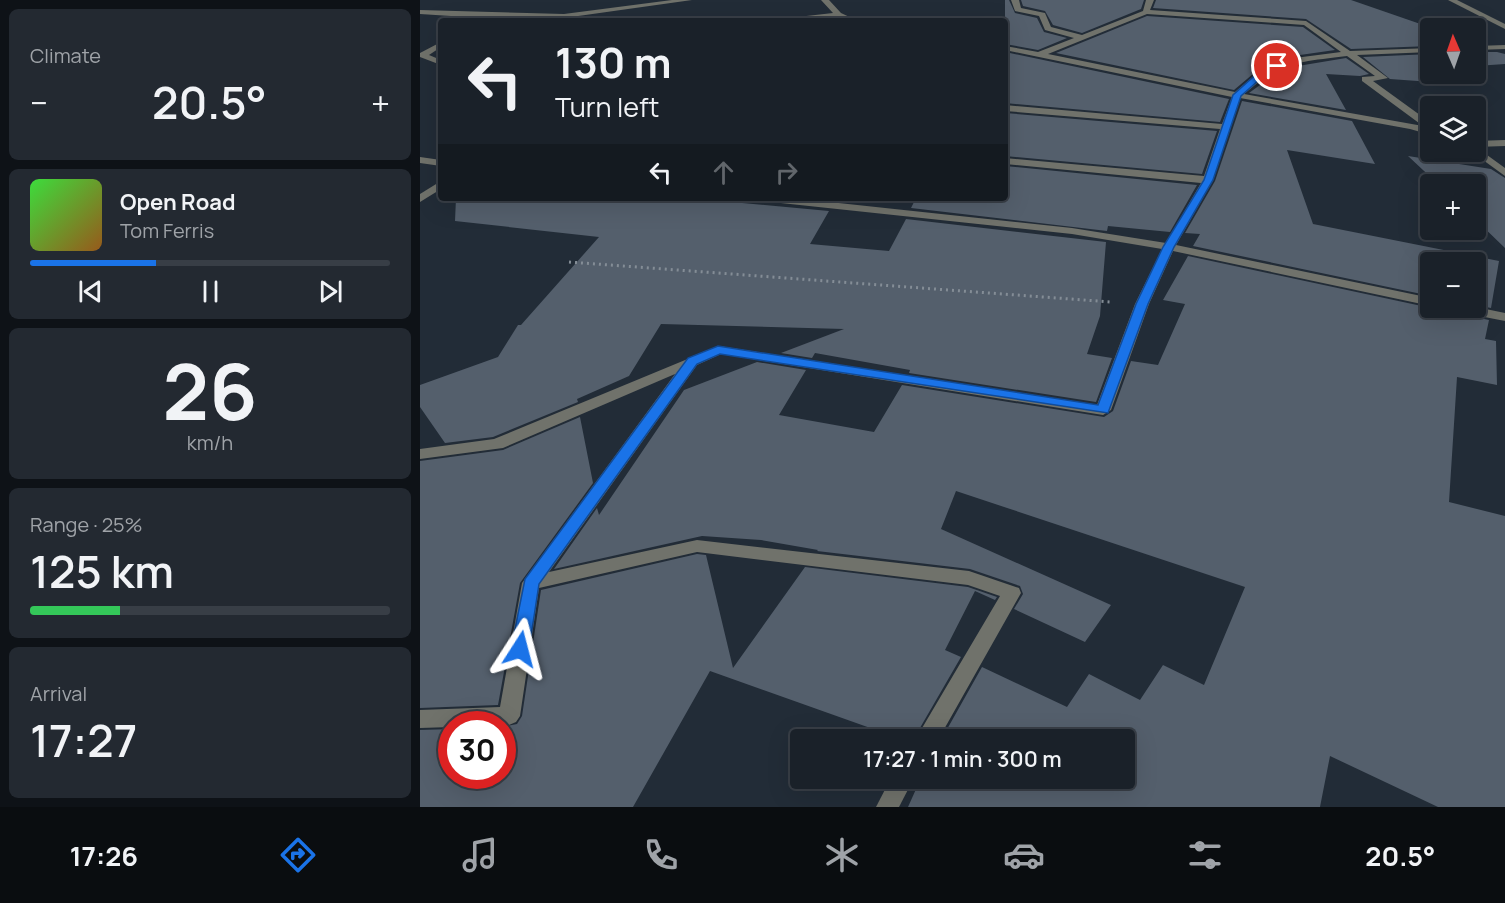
<!DOCTYPE html>
<meta charset="utf-8">
<style>
body{margin:0;font-family:Manrope,sans-serif;background:#232931;color:#f1f3f6;height:100vh;display:flex;flex-direction:column;font-size:22px;white-space:nowrap}
*{box-sizing:border-box;margin:0}
p{font-size:20px;color:#9fa3a8}
.icon{flex:none;width:33px;height:33px;fill:none;stroke:currentColor;stroke-width:2;stroke-linecap:round;stroke-linejoin:round}
.map{position:relative;flex:1;overflow:hidden}
.drawer{display:flex;flex-direction:column;gap:9px;padding:9px;background:#0e1217;width:420px}
.drawer>*{flex:none}
.guide{position:absolute;left:18px;top:18px;width:570px;height:183px;border-radius:6px;box-shadow:0 6px 24px #0002,0 0 0 2px #383e46;background:#1a2129;color:#f1f3f6;overflow:hidden}
.needle{width:39px;rotate:358deg}
.tools{position:absolute;left:1000px;top:18px;display:grid;gap:12px}
.tools a{display:grid;place-items:center;width:66px;height:66px;border-radius:6px;background:#1a2129;box-shadow:0 6px 24px #0002,0 0 0 2px #383e46;font-size:30px}
.speed{position:absolute;left:18px;top:711px;display:flex;gap:12px;font-size:30px;font-weight:700;text-align:center}
.speed>*{display:grid;place-content:center;width:78px;height:78px;border-radius:50%;background:#1a2129;box-shadow:0 6px 24px #0002,0 0 0 2px #383e46;line-height:1}
.speed .limit{border:9px solid #d22;background:#fff;color:#111}
.pin{position:absolute;display:grid;place-items:center;width:51px;height:51px;color:#fff;margin:-26px;border:3px solid #fff;border-radius:50%;box-shadow:0 2px 6px #0007}
.me{position:absolute;width:66px;margin:-33px;rotate:9deg;stroke-linejoin:round;filter:drop-shadow(0 0 4px #0008)}
.turn{display:flex;align-items:center;gap:21px;height:126px;padding:0 18px;font-size:27px}
.turn .icon{width:78px;height:78px;stroke-width:2.5}
.turn b{display:block;font-size:42px;line-height:51px}
.lanes{display:flex;align-items:center;height:57px;padding:0 18px;background:#0003;justify-content:center;gap:30px;direction:ltr}
.lanes .off{opacity:.35}
.big{font-size:45px;font-weight:600;line-height:1.1}
.drawer .tile{flex:1;display:flex;flex-direction:column;justify-content:center;gap:9px;min-width:0;padding:0 21px;border-radius:9px;background:#232931}
.drawer .dial{align-items:center;gap:0}
.dial b{font-size:78px;line-height:1}
.song{display:flex;align-items:center;gap:18px}
.cover{width:72px;height:72px;border-radius:9px;background:linear-gradient(135deg,hsl(120 70% 55%),hsl(30 70% 35%))}
.played{height:6px;border-radius:3px;background:linear-gradient(90deg,#1a73e8 35%,#383e46 35%)}
.keys{display:flex;justify-content:space-around;direction:ltr}
.heat{display:flex;justify-content:space-between;align-items:center;font-size:33px;direction:ltr}
.charge{height:9px;border-radius:4px;background:linear-gradient(90deg,#34c759 25%,#383e46 0)}
.trip{position:absolute;left:370px;top:729px;width:345px;height:60px;border-radius:6px;background:#1a2129;box-shadow:0 6px 24px #0002,0 0 0 2px #383e46;font-weight:600;line-height:60px;text-align:center}
.dock{display:flex;height:96px;justify-content:space-around;align-items:center;background:#0a0d10;color:#9fa3a8}
.dock .icon{width:42px;height:42px}
.dock .selected{color:#1a73e8}
.dock b{font-size:27px;color:#f1f3f6}
main{display:flex;flex:1;min-height:0}
.map>svg:first-child{display:block}
</style>
<main>
<section class="drawer">
<div class="tile"><p>Climate</p>
<div class="heat"><a>−</a><b class="big">20.5°</b><a>+</a></div>
</div>
<div class="tile">
<div class="song"><i class="cover"></i><div><b>Open Road</b><p>Tom Ferris</p></div></div>
<div class="played"></div>
<div class="keys"><svg class="icon" aria-label="previous" viewBox="0 0 24 24"><path d="M18 5L8 12l10 7zM5 5v14"/></svg><svg class="icon" aria-label="pause" viewBox="0 0 24 24"><path d="M8 5v14M16 5v14"/></svg><svg class="icon" aria-label="next" viewBox="0 0 24 24"><path d="M6 5l10 7-10 7zM19 5v14"/></svg></div>
</div>
<div class="tile dial"><b>26</b><p>km/h</p></div>
<div class="tile"><p>Range · 25%</p><b class="big">125 km</b><div class="charge"></div></div>
<div class="tile"><p>Arrival</p><b class="big">17:27</b></div>
</section>
<div class="map">
<svg width="1085" height="807" viewBox="0 0 1085 807">
<rect width="100%" height="100%" fill="#222c37"/>
<g fill="#545f6c">
<polygon points="585,0 589,0 595,13 617,18 624,32 647,38 618,50 585,44"/>
<polygon points="601,0 724,0 721,9 662,33 633,25 625,11 603,6"/>
<polygon points="736,0 931,0 1012,28 1011,46 931,49 886,19 733,8"/>
<polygon points="727,16 883,27 915,50 866,57 840,68 814,90 636,53"/>
<polygon points="585,52 809,99 800,122 585,103"/>
<polygon points="1056,52 1077,52 1085,54 1085,64 1056,66"/>
<polygon points="1011,54 1011,74 1025,74 1039,84 970,79 943,57"/>
<polygon points="926,58 949,74 940,76 906,74 926,110 829,93 851,77 872,67"/>
<polygon points="822,101 932,121 955,164 867,150 893,224 1079,261 1071,308 1056,305 1056,262 1011,262 1011,296 773,246 780,234 765,233 795,181"/>
<polygon points="585,113 797,131 782,174 585,156"/>
<polygon points="988,156 1071,169 1085,178 1085,248 1056,220 1056,184 1018,184"/>
<polygon points="585,166 777,185 750,232 688,226 687,231 491,208 496,198 585,198"/>
<polygon points="36,198 268,198 409,211 390,244 469,251 486,219 686,242 680,316 667,354 692,358 676,402 489,373 490,370 395,353 392,358 361,353 424,329 241,324 209,376 157,399 158,402 73,437 25,443 0,407 0,385 78,357 98,325 101,325 179,237 35,221"/>
<polygon points="768,256 1011,308 1030,308 1039,314 1069,320 1065,339 1076,341 1077,385 1037,377 1029,502 1085,516 1085,807 1018,807 910,756 900,807 488,807 501,778 705,778 705,740 521,740 562,667 647,707 669,674 720,700 743,665 784,685 825,587 536,491 521,529 691,605 665,642 594,609 603,594 600,586 550,569 397,551 398,550 341,540 282,536 134,569 177,508 179,515 264,390 337,362 386,370 359,415 454,432 482,385 684,417 693,411 711,361 738,365 765,304 743,300"/>
<polygon points="160,417 173,483 100,583 78,705 0,708 0,461 83,450"/>
<polygon points="277,554 286,555 313,668 385,567 548,587 577,597 575,600 555,591 525,650 541,657 493,740 484,740 290,671 213,807 0,807 0,730 32,729 32,776 82,776 82,727 97,724 102,716 121,590"/>
</g>
<g fill="none" stroke-linecap="round" stroke-linejoin="round">
<polyline stroke="#848d96" stroke-width="3" stroke-dasharray="2 4" stroke-linecap="butt" points="149,262 691,302"/>
<g fill="#70726b" fill-rule="evenodd">
<polygon points="252,0 272,0 144,18 39,16 42,21 34,21 31,16 0,14 0,10 144,14"/>
<polygon points="401,0 409,0 421,13 438,21 427,21 417,17 341,21 413,13"/>
<path d="M591,0H599L601,8L625,13L631,27L662,35L723,11L726,0H734L730,10L886,21L930,51L1011,48V52L937,55L968,78L953,81L1011,123V135L990,129L820,98L793,180L756,245L1011,298V306L753,251L729,304L691,410L683,415L301,354L277,365L129,572L277,540L549,571L599,588L601,593L518,740H495L580,596L548,585L277,552L119,588L100,716L96,722L89,725L32,724V727L0,728V710L80,707L102,583L255,374L83,448L0,459V449L74,439L299,346L677,405L715,304L742,249L652,234L341,201L336,198H372L652,228L746,243L781,183L585,164V158L784,176L800,129L585,111V105L802,124L812,97L585,50V46L618,52L654,38L625,30L619,16L595,11ZM727,14L884,25L921,52L867,59L841,70L815,92L628,54ZM927,56L955,76L942,77V81L1003,126L824,94C862,61 879,62 927,56Z"/>
<polygon points="1028,0 1037,0 1085,24 1085,29"/>
<polygon points="21,42 21,47 9,55 21,60 21,65 0,57 0,53"/>
<polygon points="1085,45 1085,49 1056,50 1056,46"/>
<polygon points="1085,140 1085,146 1056,147 1056,141"/>
<polygon points="1056,147 1085,168 1085,176 1052,152 1056,152"/>
<polygon points="0,157 21,160 21,166 0,163"/>
<polygon points="21,181 21,189 0,202 0,194"/>
<polygon points="1056,307 1085,313 1085,321 1039,312 1032,308"/>
<polygon points="471,778 494,778 479,807 456,807"/>
</g>
</g>
<polygon fill="#1a73e8" stroke="#114b97" stroke-width="1.5" points="857,64 860,68 847,73 821,96 793,180 754,247 728,304 688,413 300,354 277,364 119,584 109,649 106,654 100,657 94,654 91,649 105,579 268,358 298,346 678,405 716,304 743,247 784,180 813,95 841,70"/>
</svg>
<div class="tools">
<a><svg class="needle" viewBox="-14 -14 28 28"><path d="M0-13l5 13h-10z" fill="#e53935"/><path d="M0 13l5-13h-10z" fill="#9fa3a8"/></svg></a>
<a><svg class="icon" aria-label="layers" viewBox="0 0 24 24"><path d="M12 4l9 5-9 5-9-5zM3 14l9 5 9-5"/></svg></a>
<a>+</a>
<a>−</a>
</div>
<div class="speed"><div class="limit">30</div></div>
<div class="pin" style="left:857px;top:66px;background:#d93025"><svg class="icon" aria-label="arrive" viewBox="0 0 24 24"><path d="M6 21V4h12l-3 4 3 4H6"/></svg></div>
<svg class="me" style="left:100px;top:649px" viewBox="-20 -20 40 40"><path d="M0-17L14 15 0 8-14 15z" fill="#1a73e8" stroke="#fff" stroke-width="4"/></svg>
<div class="trip">17:27 · 1 min · 300 m</div>
<div class="guide">
<div class="turn"><svg class="icon" aria-label="left" viewBox="0 0 24 24"><path d="M17 20v-9H6M10 6l-5 5 5 5"/></svg><div><b>130 m</b>Turn left</div></div>
<div class="lanes"><svg class="icon" aria-label="left" viewBox="0 0 24 24"><path d="M17 20v-9H6M10 6l-5 5 5 5"/></svg><svg class="icon off" aria-label="ahead" viewBox="0 0 24 24"><path d="M12 20V5M6 11l6-6 6 6"/></svg><svg class="icon off" aria-label="right" viewBox="0 0 24 24"><path d="M7 20v-9h11M14 6l5 5-5 5"/></svg></div>
</div>
</div>
</main>
<nav class="dock">
<b>17:26</b>
<svg class="icon selected" aria-label="directions" viewBox="0 0 24 24"><path d="M12 3l9 9-9 9-9-9zM9 14v-3h6M13 9l2 2-2 2"/></svg>
<svg class="icon" aria-label="music" viewBox="0 0 24 24"><path d="M9 18V5l10-2v13"/><circle cx="6" cy="18" r="3"/><circle cx="16" cy="16" r="3"/></svg>
<svg class="icon" aria-label="phone" viewBox="0 0 24 24"><path d="M5 4h4l2 5-3 2q2 4 5 5l2-3 5 2v4C11 20 4 13 5 4z"/></svg>
<svg class="icon" aria-label="climate" viewBox="0 0 24 24"><path d="M12 3v18M4 7l16 10M4 17L20 7"/></svg>
<svg class="icon" aria-label="car" viewBox="0 0 24 24"><path d="M5 17H2v-5l4-1 3-4h7l3 4 3 1v5h-3M9 17h6M6 11h13"/><circle cx="7" cy="17" r="2"/><circle cx="17" cy="17" r="2"/></svg>
<svg class="icon" aria-label="filters" viewBox="0 0 24 24"><path d="M4 7h16M4 17h16"/><circle cx="9" cy="7" r="2"/><circle cx="15" cy="17" r="2"/></svg>
<b>20.5°</b>
</nav>
